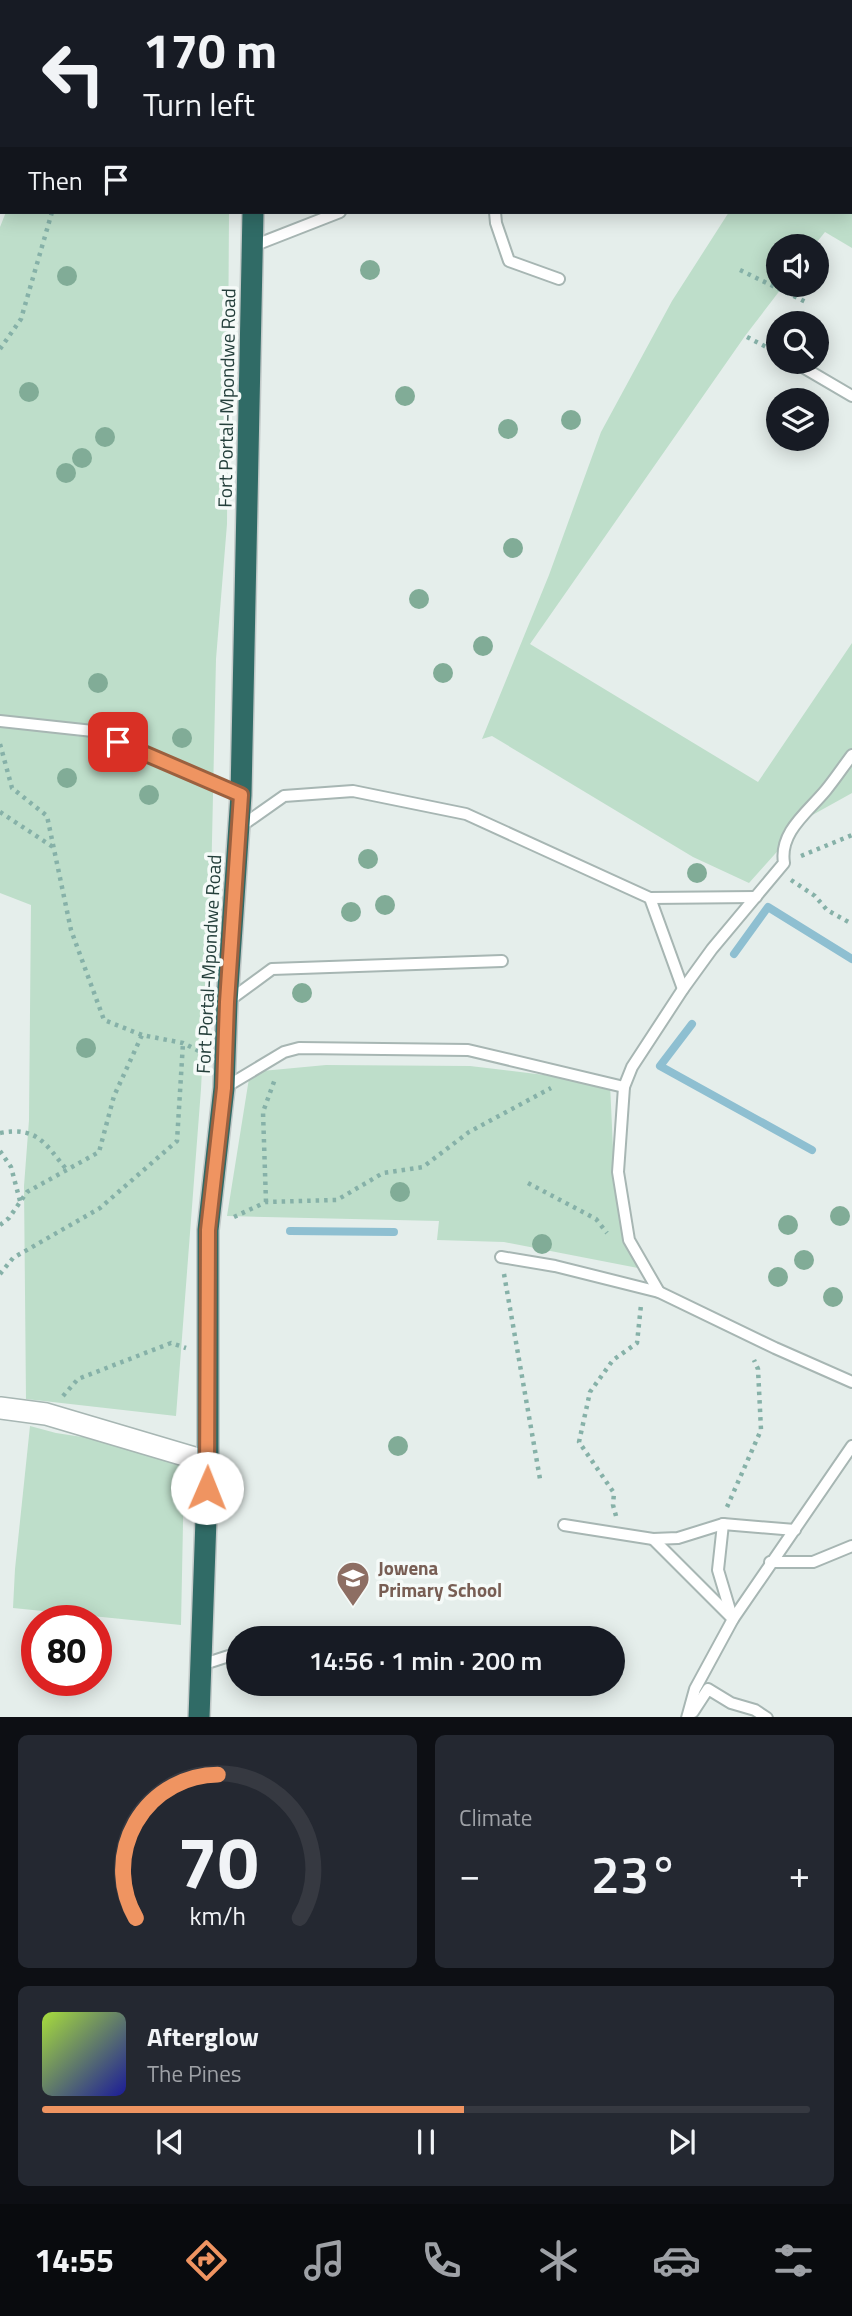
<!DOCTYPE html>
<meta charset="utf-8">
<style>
body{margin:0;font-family:"Titillium Web",sans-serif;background:#242831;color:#f1f3f6;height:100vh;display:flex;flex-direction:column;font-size:26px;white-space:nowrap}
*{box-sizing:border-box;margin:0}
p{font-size:23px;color:#9ea1a6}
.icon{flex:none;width:38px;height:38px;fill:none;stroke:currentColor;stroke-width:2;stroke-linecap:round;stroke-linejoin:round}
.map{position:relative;height:1717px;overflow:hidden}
.panel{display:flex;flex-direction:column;gap:18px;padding:18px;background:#0d0f14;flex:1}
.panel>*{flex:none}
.top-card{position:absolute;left:0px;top:0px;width:852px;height:214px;box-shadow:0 4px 18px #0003;background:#171b24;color:#f1f3f6;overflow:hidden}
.buttons{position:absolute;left:766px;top:234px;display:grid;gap:14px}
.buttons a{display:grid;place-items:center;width:63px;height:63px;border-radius:50%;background:#171b24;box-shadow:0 4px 18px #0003;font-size:35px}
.speed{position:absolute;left:21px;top:1605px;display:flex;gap:14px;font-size:35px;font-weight:700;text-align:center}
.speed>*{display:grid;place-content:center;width:91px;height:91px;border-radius:50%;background:#171b24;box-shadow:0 4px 18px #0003;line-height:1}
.speed .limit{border:10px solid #d22;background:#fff;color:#111}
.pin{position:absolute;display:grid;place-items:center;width:60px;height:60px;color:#fff;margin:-30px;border-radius:14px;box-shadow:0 4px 10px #0006}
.me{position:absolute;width:77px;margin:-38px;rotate:1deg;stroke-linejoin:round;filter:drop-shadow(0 0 5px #0008)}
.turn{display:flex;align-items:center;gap:24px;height:147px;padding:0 28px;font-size:32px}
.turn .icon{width:91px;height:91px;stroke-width:2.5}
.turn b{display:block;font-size:49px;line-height:60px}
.then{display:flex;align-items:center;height:66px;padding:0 28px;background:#0003;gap:14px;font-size:26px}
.big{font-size:52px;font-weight:600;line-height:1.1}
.panel .card{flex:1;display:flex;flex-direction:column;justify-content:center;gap:10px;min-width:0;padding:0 24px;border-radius:10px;background:#242831}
.panel .dial{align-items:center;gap:0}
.dial svg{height:182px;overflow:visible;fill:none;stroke:#363941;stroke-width:7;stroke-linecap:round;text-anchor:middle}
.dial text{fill:#f1f3f6;stroke:none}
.song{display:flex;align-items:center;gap:21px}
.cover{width:84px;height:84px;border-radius:10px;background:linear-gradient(135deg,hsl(80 70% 55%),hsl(240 70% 35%))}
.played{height:7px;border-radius:4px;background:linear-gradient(90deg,#ef9461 55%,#363941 55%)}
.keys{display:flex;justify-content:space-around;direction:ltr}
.heat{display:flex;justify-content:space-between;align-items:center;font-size:38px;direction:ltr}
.panel .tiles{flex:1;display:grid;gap:18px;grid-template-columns:1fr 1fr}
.card:last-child{grid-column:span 2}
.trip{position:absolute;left:226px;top:1626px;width:399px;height:70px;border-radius:35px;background:#171b24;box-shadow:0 4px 18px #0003;font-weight:600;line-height:70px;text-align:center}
.tabs{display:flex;height:112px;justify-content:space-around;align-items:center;background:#090b0e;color:#9ea1a6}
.tabs .icon{width:49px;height:49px}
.tabs .on{color:#ef9461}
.tabs b{font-size:32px;color:#f1f3f6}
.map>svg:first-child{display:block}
</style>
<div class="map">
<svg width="852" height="1718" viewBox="0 0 852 1718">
<rect width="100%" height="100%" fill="#e5eeeb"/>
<g fill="#bedeca">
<polygon points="16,0 241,0 14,2"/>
<polygon points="852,6 852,248 825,232 813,247 779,247 779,285 784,285 745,336 530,644 758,782 852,643 852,793 807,818 749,883 693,857 492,736 482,739 549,575 601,432 672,301 729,212 850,212"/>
<polygon points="2,19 2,201 0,22"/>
<polygon points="6,212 229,212 227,524 216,659 211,886 201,1089 176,1416 26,1399 24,1186 29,1120 31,905 0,893 0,227"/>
<polygon points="326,1065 470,1066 610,1083 615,1193 638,1268 504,1242 437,1240 439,1221 227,1216 250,1072"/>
<polygon points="30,1426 56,1433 135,1445 171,1455 184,1473 181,1625 13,1608 15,1569"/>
</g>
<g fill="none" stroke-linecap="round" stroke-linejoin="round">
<g stroke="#8ebfd1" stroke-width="8">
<polyline points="734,954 768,907 852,959"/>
<polyline points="692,1024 660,1066 812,1150"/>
<polyline points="290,1231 394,1232"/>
</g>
<defs>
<g id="lane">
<polyline points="559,0 560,2"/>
<polyline points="745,2 746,1"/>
<polyline points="495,212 496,223 509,261 559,279"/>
<polyline points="253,246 340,212"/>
<polyline points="794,362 852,396"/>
<polyline points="0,721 93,731 241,795"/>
<polyline points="240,827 284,796 353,791 466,814 650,898 756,897"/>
<polyline points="650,898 683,989"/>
<polyline points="227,1002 272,969 502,961"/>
<polyline points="224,1088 284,1052 299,1048 468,1050 624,1087"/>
<polyline points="501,1257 555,1266 659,1292 775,1348 852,1382"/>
<path d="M659,1292L629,1240L618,1172L624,1087L632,1067L683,989L712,949L784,863C779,832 808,812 826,790C835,779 843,767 852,755"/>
<polyline points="723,1524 718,1570 732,1617"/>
<polyline points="564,1525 653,1539 678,1538 723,1524 795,1530"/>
<polyline points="653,1539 733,1619"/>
<polyline points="770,1562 813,1562 852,1546"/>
<polyline points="201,1665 238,1653"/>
<polyline points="693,1712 708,1689 731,1703 755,1710 767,1718"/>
<polyline points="687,1718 695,1689 733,1619 852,1446"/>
</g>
<polyline id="street" points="0,1408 46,1414 208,1462"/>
<g id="highway">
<polyline points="258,2 258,0"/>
<polyline points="199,1718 208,1462 208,1230 224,1088 227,1002 241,795 253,212"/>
</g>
</defs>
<use href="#lane" stroke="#a7b6b3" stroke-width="14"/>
<use href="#street" stroke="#a7b6b3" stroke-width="24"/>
<use href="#highway" stroke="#c2c9c8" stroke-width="24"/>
<g stroke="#86b1a8" stroke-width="4.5" stroke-dasharray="3.5 5" stroke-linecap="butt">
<polyline points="30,0 30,2"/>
<polyline points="740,270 806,302"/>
<polyline points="747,337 778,353"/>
<polyline points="0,349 21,319 52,212"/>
<polyline points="0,744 12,788 47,816 71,930 104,1020 142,1035 183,1043 203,1053"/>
<polyline points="0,812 53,847"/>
<polyline points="801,856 852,835"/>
<polyline points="791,880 815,896 827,910 852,924"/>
<path d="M0,1133C38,1126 45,1144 67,1170"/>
<polyline points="0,1151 11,1167 20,1201"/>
<polyline points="528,1183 596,1219 607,1233"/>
<polyline points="266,1202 263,1112 275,1079"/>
<polyline points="234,1217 266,1202 337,1200 383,1173 423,1167 469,1132 551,1088"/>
<polyline points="0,1225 9,1218 27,1192 99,1152 114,1096 142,1035"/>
<polyline points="0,1274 13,1258 100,1208 177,1141 183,1043"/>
<polyline points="504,1274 540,1479"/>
<polyline points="63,1396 78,1379 171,1343 186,1348"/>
<polyline points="727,1507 761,1430 758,1369 754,1360"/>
<polyline points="616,1516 613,1505 614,1493 579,1442 590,1392 613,1360 637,1343 641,1305"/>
</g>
<use href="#lane" stroke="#fff" stroke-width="10"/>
<use href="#street" stroke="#fff" stroke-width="21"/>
<use href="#highway" stroke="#306b66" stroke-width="21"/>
</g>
<g fill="#81ac97">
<circle cx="370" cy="270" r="10"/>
<circle cx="67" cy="276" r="10"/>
<circle cx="29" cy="392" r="10"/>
<circle cx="405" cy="396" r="10"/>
<circle cx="571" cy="420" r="10"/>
<circle cx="508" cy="429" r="10"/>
<circle cx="105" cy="437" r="10"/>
<circle cx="82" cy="458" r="10"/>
<circle cx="66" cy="473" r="10"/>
<circle cx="513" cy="548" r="10"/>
<circle cx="419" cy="599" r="10"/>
<circle cx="483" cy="646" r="10"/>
<circle cx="443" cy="673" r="10"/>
<circle cx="98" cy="683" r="10"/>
<circle cx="182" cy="738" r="10"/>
<circle cx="67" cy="778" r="10"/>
<circle cx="149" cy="795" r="10"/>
<circle cx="368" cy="859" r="10"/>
<circle cx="697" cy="873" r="10"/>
<circle cx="385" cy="905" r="10"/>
<circle cx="351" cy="912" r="10"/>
<circle cx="302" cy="993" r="10"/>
<circle cx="86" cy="1048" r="10"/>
<circle cx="400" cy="1192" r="10"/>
<circle cx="840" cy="1216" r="10"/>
<circle cx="788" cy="1225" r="10"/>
<circle cx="542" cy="1244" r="10"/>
<circle cx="804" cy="1260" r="10"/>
<circle cx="778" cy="1277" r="10"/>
<circle cx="833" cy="1297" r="10"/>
<circle cx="398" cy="1446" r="10"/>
</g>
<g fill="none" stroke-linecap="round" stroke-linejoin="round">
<defs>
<polyline id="route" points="118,742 241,795 227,1002 224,1088 208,1230 207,1488"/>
</defs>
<use href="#route" stroke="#9b603f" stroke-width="18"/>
<use href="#route" stroke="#ef9461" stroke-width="12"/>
</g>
<defs>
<symbol id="school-pin" viewBox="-11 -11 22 30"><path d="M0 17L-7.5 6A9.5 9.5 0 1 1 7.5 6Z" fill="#8d6e63" stroke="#f5faf8"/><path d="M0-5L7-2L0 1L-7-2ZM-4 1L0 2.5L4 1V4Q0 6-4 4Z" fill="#fff"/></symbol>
</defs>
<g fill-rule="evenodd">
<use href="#school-pin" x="334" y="1559" width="38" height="52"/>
</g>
<g text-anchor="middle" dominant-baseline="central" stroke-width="7" stroke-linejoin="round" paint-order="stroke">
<g font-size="19" fill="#243f3b" stroke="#f5faf8">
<text transform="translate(226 398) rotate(-89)">Fort Portal-Mpondwe Road</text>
<text transform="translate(208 964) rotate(-87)">Fort Portal-Mpondwe Road</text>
</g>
<g font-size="19" font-weight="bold" fill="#785e54" stroke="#f5faf8" text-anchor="start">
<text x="378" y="1567">Jowena<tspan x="378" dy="22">Primary School</tspan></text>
</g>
</g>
</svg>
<div class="buttons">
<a><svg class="icon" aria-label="sound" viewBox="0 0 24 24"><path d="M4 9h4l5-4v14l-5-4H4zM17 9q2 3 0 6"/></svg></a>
<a><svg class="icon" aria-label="search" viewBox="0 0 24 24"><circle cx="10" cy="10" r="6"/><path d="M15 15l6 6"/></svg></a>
<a><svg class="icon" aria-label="layers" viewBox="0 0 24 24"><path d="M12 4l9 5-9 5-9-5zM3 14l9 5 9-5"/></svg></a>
</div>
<div class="speed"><div class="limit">80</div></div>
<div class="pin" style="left:118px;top:742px;background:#d93025"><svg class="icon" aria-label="arrive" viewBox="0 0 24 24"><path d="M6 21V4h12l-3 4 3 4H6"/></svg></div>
<svg class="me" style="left:207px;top:1488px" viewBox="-20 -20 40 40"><circle r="19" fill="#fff"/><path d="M0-13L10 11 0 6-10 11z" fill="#ef9461"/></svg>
<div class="trip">14:56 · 1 min · 200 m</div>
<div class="top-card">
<div class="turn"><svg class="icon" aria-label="left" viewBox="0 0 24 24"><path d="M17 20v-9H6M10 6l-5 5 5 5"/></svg><div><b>170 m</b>Turn left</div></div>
<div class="then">Then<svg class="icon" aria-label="arrive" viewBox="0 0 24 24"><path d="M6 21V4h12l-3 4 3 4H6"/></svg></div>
</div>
</div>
<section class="panel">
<div class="tiles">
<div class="card dial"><svg viewBox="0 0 100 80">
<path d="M14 69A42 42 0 1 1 86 69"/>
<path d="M14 69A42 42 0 0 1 50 6" stroke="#ef9461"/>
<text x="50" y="56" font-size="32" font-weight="700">70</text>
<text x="50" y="72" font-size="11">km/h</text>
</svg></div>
<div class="card"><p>Climate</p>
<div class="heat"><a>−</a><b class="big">23°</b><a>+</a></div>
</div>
<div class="card">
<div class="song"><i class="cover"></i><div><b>Afterglow</b><p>The Pines</p></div></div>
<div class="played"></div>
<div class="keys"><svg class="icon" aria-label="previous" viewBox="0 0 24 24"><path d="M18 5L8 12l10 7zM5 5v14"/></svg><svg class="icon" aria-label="pause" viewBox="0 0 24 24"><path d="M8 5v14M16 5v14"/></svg><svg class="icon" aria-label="next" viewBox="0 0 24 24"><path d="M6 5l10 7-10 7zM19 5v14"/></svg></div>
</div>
</div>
</section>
<nav class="tabs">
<b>14:55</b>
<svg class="icon on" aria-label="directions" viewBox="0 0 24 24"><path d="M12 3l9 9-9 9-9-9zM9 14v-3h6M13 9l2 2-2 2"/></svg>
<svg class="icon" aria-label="music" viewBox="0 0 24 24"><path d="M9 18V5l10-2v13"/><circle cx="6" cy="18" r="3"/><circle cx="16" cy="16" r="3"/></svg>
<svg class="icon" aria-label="phone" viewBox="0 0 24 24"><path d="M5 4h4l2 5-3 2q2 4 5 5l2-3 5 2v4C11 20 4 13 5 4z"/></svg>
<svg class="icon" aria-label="climate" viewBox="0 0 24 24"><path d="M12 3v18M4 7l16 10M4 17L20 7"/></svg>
<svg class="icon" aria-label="car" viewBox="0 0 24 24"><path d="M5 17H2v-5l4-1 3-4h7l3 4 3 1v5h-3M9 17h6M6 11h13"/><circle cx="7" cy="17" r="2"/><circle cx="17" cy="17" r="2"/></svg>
<svg class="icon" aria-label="filters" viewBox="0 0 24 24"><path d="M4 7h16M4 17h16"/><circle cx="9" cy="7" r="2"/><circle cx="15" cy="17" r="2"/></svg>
</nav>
